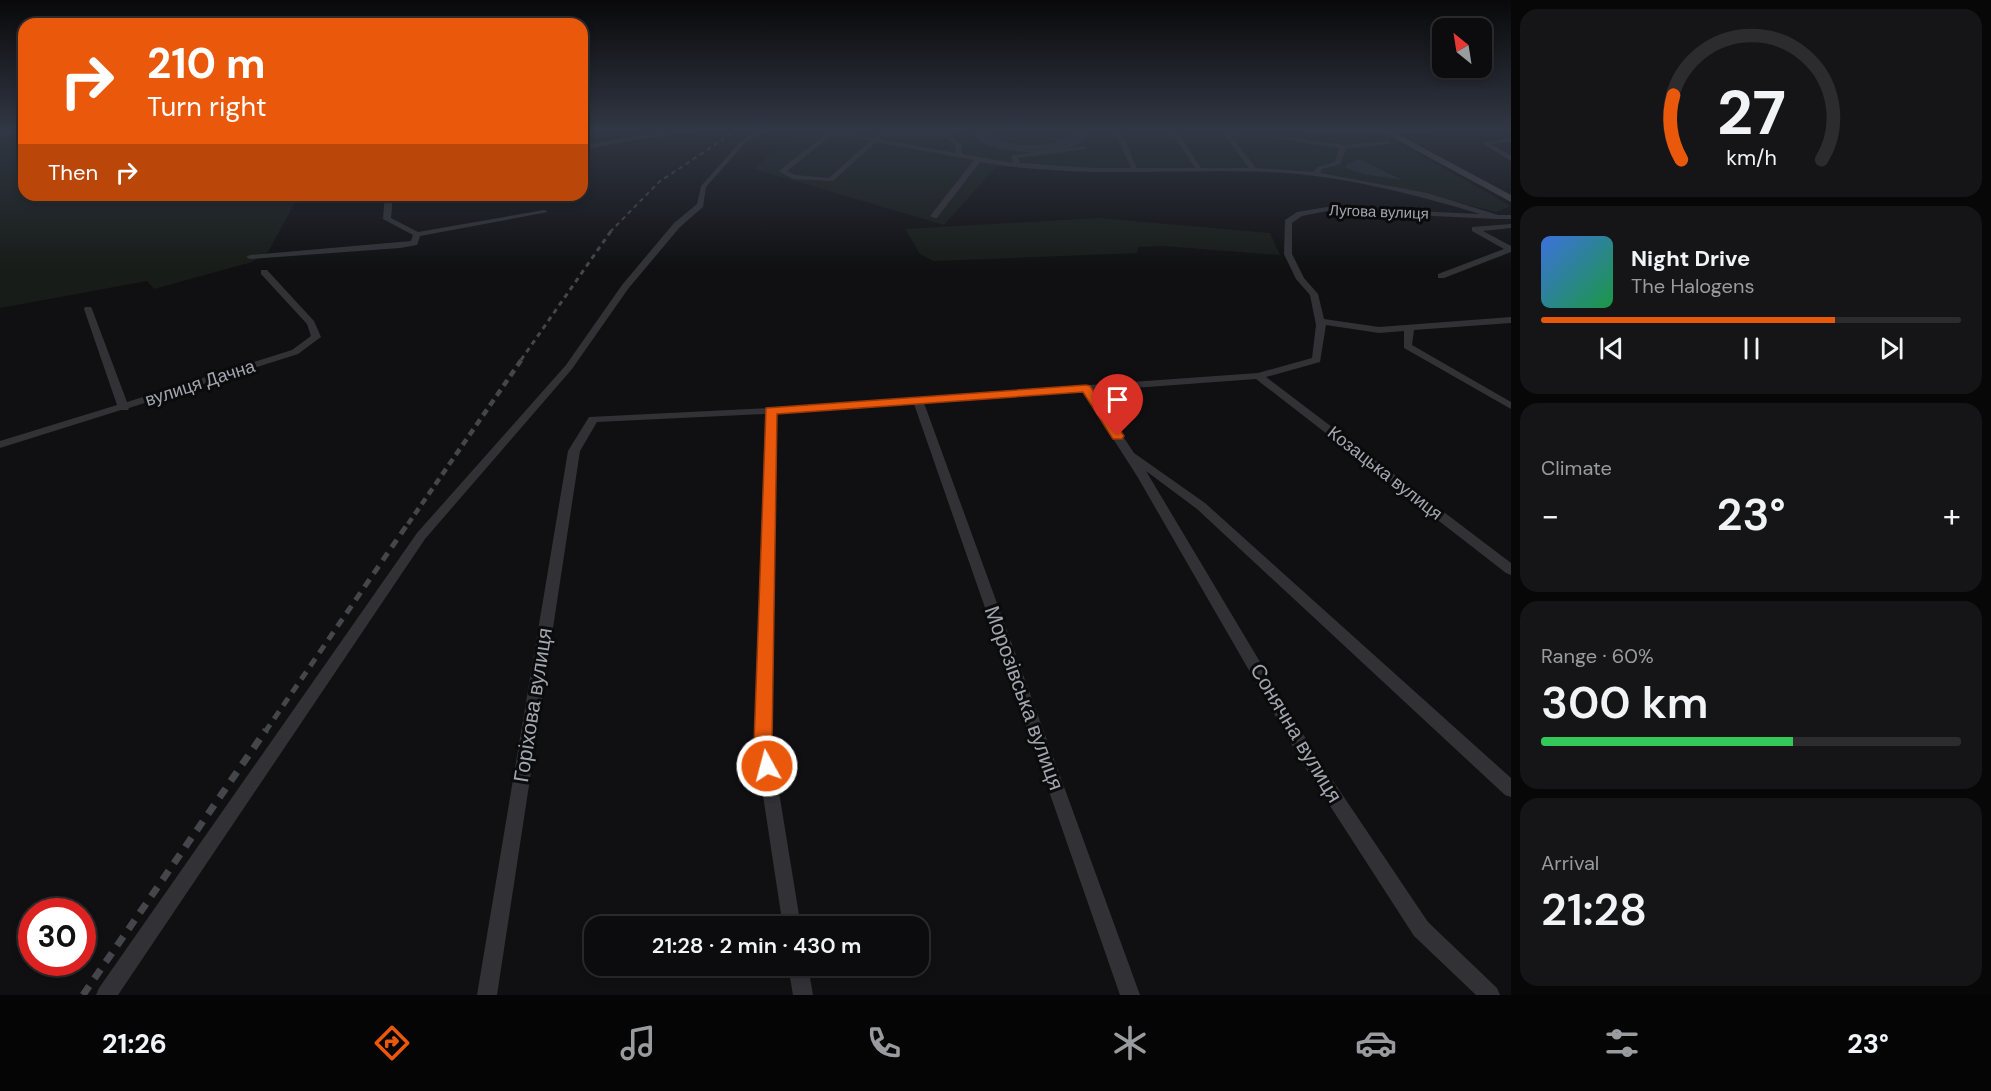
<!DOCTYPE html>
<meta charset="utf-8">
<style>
body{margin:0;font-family:"DM Sans",sans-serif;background:#151517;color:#f1f3f6;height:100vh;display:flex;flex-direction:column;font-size:22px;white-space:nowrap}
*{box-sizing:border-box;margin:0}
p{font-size:20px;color:#9a9b9e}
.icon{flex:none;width:33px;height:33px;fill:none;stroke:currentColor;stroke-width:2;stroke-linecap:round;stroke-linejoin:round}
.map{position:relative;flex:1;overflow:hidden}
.drawer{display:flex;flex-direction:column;gap:9px;padding:9px;background:#070708;width:480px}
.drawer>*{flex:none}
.guide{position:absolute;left:18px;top:18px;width:570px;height:183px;border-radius:18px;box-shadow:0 3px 9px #0003,0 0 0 2px #2c2c2e;background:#ea580c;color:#fff;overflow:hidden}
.needle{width:39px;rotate:330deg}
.tools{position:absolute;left:1432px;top:18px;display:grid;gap:12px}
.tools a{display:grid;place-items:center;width:60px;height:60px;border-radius:12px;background:#0c0c0e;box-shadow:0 3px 9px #0003,0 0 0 2px #2c2c2e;font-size:30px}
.speed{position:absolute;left:18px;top:898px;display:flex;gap:12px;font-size:30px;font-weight:700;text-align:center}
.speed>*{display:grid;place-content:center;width:78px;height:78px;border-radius:50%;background:#0c0c0e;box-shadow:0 3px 9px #0003,0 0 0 2px #2c2c2e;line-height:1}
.speed .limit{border:9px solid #d22;background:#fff;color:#111}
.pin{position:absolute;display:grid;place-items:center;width:51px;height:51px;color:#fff;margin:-62px -26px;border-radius:50% 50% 50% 0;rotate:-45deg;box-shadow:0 0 6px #0007}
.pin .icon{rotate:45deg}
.me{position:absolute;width:66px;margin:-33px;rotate:353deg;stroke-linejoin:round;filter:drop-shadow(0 0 4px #0008)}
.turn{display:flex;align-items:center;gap:21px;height:126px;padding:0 30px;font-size:27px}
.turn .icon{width:78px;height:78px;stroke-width:2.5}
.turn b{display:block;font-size:42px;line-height:51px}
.then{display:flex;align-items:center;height:57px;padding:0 30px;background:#0003;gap:12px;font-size:22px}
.big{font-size:45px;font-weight:600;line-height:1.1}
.drawer .tile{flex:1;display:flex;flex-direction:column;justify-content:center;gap:9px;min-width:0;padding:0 21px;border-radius:18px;background:#151517}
.drawer .dial{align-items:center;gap:0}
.dial svg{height:156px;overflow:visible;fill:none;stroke:#2c2c2e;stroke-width:7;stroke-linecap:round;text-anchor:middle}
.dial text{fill:#f1f3f6;stroke:none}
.song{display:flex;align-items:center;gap:18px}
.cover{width:72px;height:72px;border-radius:9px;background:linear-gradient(135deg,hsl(220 70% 55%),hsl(140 70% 35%))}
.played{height:6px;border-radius:3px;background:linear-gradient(90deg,#ea580c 70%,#2c2c2e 70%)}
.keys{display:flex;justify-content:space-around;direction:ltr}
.heat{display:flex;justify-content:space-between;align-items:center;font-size:33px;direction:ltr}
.charge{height:9px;border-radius:4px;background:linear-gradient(90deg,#34c759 60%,#2c2c2e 0)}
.trip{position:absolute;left:584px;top:916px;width:345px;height:60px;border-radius:18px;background:#0c0c0e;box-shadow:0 3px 9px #0003,0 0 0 2px #2c2c2e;font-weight:600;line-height:60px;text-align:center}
.tab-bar{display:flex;height:96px;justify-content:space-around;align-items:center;background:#050506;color:#9a9b9e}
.tab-bar .icon{width:42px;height:42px}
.tab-bar .current{color:#ea580c}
.tab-bar b{font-size:27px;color:#f1f3f6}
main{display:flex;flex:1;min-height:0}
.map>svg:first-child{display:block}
</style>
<main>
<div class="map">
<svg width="1511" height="995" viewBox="0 0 1511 995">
<rect width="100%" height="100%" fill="#101012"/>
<g fill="#171c18">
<polygon points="0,130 24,130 24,195 299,195 268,252 252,262 154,289 147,281 0,308"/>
<polygon points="796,130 983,130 971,139 1021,145 991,139 1002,130 1071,130 1069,140 1034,146 1045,148 1082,139 1085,130 1376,130 1511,206 1496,212 1427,195 1293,171 1093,172 997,166 944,225 754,169"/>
<polygon points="1098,218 1270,233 1280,255 1163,246 1138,247 1137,253 934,261 920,254 905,229"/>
</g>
<polygon fill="#282e33" points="1359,159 1402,180 1363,174 1346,168 1347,164"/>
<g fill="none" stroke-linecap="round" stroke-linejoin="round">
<g fill="#282e33" fill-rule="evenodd">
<path d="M979,130H996L989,135C1011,149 1059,150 1078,130H1091C1087,135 1083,141 1078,144C1056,158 990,155 973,135Z"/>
<polygon points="1298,130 1432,130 1426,134 1304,134"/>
</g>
<g fill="#323236" fill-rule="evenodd">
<polygon points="11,130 24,130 24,132 0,136 0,132"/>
<polygon points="685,130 706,130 628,141 582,150 582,146 628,137"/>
<polygon points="759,130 767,130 745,143 706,187 703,207 680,227 628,289 572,369 425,539 118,995 96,995 99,988 417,533 566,365 622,285 674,223 697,204 701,186 741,141"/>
<path d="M816,130H831L873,138L880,133H947L952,130H960L952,135L961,145L962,154L1013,163L1011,157L1014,155L1084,146L1087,148L1086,149L1018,158L1020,163L1094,168H1131L1114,130H1120L1137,168H1195L1170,130H1176L1201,168H1249L1225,136L1235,132L1238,134L1232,137L1256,168L1313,172L1318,167L1335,162L1339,148L1280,139L1278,136L1343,145L1388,141L1391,143L1390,144L1346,149L1340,164L1322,169L1320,173L1427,193L1498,215H1511V219H1497L1327,211L1302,216L1292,223V254L1304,278L1318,294L1324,319L1379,327L1511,317V323L1414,330L1412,345L1511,402V409L1404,348V331L1379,333L1326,325L1320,362L1266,377L1511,563V575L1506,573L1256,379L1093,391L1134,453L1205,503L1511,778V797L1505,795L1197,509L1146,471L1315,754L1428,922L1497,988L1500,995H1476L1414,936L1303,764L1137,476L1083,392L924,403L1140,995H1120L914,404L775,414L771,743L801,927H783L755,743L765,414L597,422L580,451L497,995H477L568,451L589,417L770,408L1258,373L1312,358L1316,325L1310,295L1296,279L1284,254L1285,220L1297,212L1327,207L1480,214C1415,194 1338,175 1270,172C1174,168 1076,179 980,162L937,218H934L930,216L974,160L876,142L833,181L793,179L780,172V170L827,133ZM833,134L870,141L829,178L795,175L787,171ZM882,137H946L955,145L956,153L879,139Z"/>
<polygon points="1511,138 1511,142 1491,144 1511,156 1511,161 1482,143"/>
<polygon points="385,195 393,195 391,218 418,232 544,210 548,212 420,236 417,245 400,248 250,259 246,257 250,255 411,241 413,235 383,219"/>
<polygon points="1511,224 1511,228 1483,231 1511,246 1511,252 1444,278 1438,278 1438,274 1504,249 1472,231 1472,227"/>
<polygon points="261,270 267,270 314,321 321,337 298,354 129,408 128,410 121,410 0,448 0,441 117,405 84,309 85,307 91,307 92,309 127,402 292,350 311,336 307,324 261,274"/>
<polygon points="788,966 808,966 813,995 793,995"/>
</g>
<polygon fill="#404146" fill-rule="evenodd" points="1379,130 1390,130 1511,195 1511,202"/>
<polyline stroke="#45464b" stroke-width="2" stroke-dasharray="4.5 4" stroke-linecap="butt" points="610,232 659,182 737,130"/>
<polyline stroke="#45464b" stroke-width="3" stroke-dasharray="5 4.5" stroke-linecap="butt" points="521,360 611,231"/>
<polyline stroke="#45464b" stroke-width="4.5" stroke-dasharray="7 5" stroke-linecap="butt" points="408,524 522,359"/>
<polyline stroke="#45464b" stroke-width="5" stroke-dasharray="9 7" stroke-linecap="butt" points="265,732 409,522"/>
<polyline stroke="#45464b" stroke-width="7" stroke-dasharray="11 9" stroke-linecap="butt" points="83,995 266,730"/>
</g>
<linearGradient id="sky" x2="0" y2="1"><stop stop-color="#09090a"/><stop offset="0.48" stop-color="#313744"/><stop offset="1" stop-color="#313744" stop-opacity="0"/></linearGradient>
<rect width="1511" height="270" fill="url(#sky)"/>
<polygon fill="#ea580c" stroke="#983908" stroke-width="1.5" points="1086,385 1090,386 1124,436 1122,439 1113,439 1083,392 777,414 772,743 776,766 773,772 767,774 760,772 754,743 766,408"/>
<g text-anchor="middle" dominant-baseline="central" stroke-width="6" stroke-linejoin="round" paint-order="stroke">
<g font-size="15" fill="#a3a6b1" stroke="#0b0b0c">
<text transform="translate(1379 212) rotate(2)">Лугова вулиця</text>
</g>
<g font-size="18" fill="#a3a6b1" stroke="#0b0b0c">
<text transform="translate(200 383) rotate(-18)">вулиця Дачна</text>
<text transform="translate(1385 473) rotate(38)">Козацька вулиця</text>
</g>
<g font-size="21" fill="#a3a6b1" stroke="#0b0b0c">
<text transform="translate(1024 698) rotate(70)">Морозівська вулиця</text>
<text transform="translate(533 705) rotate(-81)">Горіхова вулиця</text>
<text transform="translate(1296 733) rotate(59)">Сонячна вулиця</text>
</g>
</g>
</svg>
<div class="tools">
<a><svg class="needle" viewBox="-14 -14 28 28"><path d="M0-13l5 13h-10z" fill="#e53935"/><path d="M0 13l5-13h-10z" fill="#9a9b9e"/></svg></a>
</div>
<div class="speed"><div class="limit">30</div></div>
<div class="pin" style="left:1118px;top:436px;background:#d93025"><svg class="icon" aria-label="arrive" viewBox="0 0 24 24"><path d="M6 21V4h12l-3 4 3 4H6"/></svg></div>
<svg class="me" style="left:767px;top:766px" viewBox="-20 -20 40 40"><circle r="17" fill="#ea580c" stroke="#fff" stroke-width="3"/><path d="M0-11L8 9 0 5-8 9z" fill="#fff"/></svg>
<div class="trip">21:28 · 2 min · 430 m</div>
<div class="guide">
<div class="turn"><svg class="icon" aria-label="right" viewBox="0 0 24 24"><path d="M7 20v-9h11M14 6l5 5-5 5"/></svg><div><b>210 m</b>Turn right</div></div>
<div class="then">Then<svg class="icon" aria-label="right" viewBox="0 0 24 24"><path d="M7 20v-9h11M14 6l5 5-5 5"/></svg></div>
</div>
</div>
<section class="drawer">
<div class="tile dial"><svg viewBox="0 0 100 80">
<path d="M14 69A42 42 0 1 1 86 69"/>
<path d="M14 69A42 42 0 0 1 10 36" stroke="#ea580c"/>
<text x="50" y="56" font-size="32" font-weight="700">27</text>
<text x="50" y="72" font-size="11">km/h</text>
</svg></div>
<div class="tile">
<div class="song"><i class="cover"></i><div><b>Night Drive</b><p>The Halogens</p></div></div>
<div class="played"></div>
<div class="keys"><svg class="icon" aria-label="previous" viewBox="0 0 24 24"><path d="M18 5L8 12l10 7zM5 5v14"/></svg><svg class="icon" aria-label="pause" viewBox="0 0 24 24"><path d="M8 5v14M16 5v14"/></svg><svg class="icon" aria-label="next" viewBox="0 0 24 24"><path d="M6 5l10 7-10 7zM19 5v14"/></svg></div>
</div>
<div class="tile"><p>Climate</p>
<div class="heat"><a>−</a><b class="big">23°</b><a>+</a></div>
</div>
<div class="tile"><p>Range · 60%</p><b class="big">300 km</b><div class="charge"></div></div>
<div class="tile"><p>Arrival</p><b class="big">21:28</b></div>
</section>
</main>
<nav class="tab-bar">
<b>21:26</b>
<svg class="icon current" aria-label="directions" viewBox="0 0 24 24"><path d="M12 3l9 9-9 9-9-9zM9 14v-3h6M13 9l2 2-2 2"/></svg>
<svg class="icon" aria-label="music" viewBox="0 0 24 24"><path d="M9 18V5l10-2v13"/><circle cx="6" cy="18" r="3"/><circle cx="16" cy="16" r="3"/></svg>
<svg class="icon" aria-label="phone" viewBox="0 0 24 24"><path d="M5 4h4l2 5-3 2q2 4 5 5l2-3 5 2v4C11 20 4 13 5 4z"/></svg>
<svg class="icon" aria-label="climate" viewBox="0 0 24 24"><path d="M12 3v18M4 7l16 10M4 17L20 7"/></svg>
<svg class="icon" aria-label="car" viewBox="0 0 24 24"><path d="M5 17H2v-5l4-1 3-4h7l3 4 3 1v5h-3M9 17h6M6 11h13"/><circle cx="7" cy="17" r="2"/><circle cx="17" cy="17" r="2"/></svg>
<svg class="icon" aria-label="filters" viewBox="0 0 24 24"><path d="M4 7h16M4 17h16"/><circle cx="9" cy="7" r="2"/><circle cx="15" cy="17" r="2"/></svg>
<b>23°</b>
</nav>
